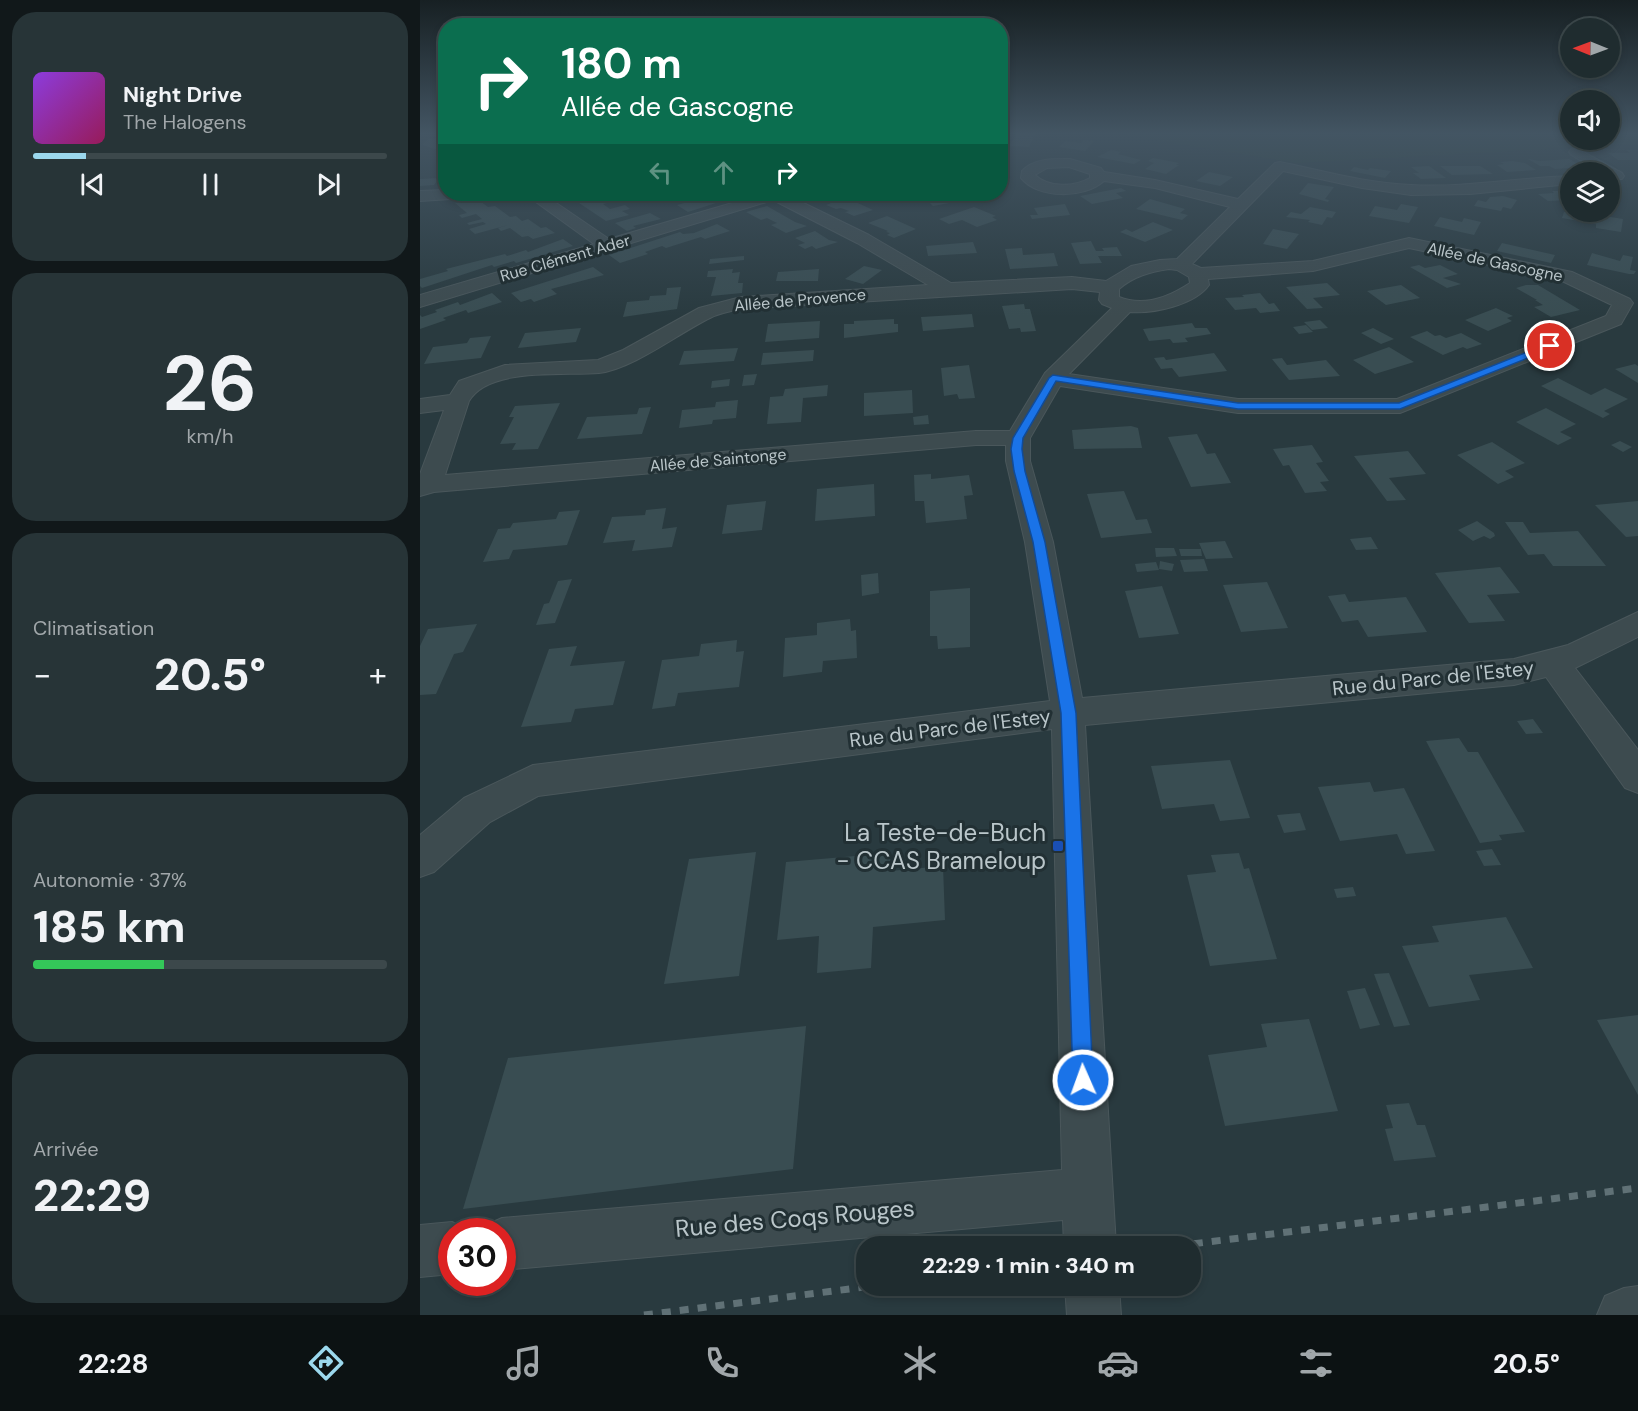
<!DOCTYPE html>
<html lang="fr">
<meta charset="utf-8">
<style>
body{margin:0;font-family:"DM Sans",sans-serif;background:#273437;color:#f1f3f6;height:100vh;display:flex;flex-direction:column;font-size:22px;white-space:nowrap}
*{box-sizing:border-box;margin:0}
p{font-size:20px;color:#a1a7aa}
.icon{flex:none;width:33px;height:33px;fill:none;stroke:currentColor;stroke-width:2;stroke-linecap:round;stroke-linejoin:round}
.map{position:relative;flex:1;overflow:hidden}
.panel{display:flex;flex-direction:column;gap:12px;padding:12px;background:#11181a;width:420px}
.panel>*{flex:none}
.top-card{position:absolute;left:18px;top:18px;width:570px;height:183px;border-radius:24px;box-shadow:0 3px 9px #0003,0 0 0 2px #3c484b;background:#0b6e4f;color:#fff;overflow:hidden}
.needle{width:39px;rotate:271deg}
.controls{position:absolute;left:1140px;top:18px;display:grid;gap:12px}
.controls a{display:grid;place-items:center;width:60px;height:60px;border-radius:50%;background:#1f2c2f;box-shadow:0 3px 9px #0003,0 0 0 2px #3c484b;font-size:30px}
.speed{position:absolute;left:18px;top:1218px;display:flex;gap:12px;font-size:30px;font-weight:700;text-align:center}
.speed>*{display:grid;place-content:center;width:78px;height:78px;border-radius:50%;background:#1f2c2f;box-shadow:0 3px 9px #0003,0 0 0 2px #3c484b;line-height:1}
.speed .limit{border:9px solid #d22;background:#fff;color:#111}
.pin{position:absolute;display:grid;place-items:center;width:51px;height:51px;color:#fff;margin:-26px;border:3px solid #fff;border-radius:50%;box-shadow:0 2px 6px #0007}
.me{position:absolute;width:66px;margin:-33px;rotate:358deg;stroke-linejoin:round;filter:drop-shadow(0 0 4px #0008)}
.turn{display:flex;align-items:center;gap:21px;height:126px;padding:0 24px;font-size:27px}
.turn .icon{width:78px;height:78px;stroke-width:2.5}
.turn b{display:block;font-size:42px;line-height:51px}
.lanes{display:flex;align-items:center;height:57px;padding:0 24px;background:#0003;justify-content:center;gap:30px;direction:ltr}
.lanes .off{opacity:.35}
.big{font-size:45px;font-weight:800;line-height:1.1}
.panel .widget{flex:1;display:flex;flex-direction:column;justify-content:center;gap:9px;min-width:0;padding:0 21px;border-radius:24px;background:#273437}
.panel .dial{align-items:center;gap:0}
.dial b{font-size:78px;line-height:1}
.song{display:flex;align-items:center;gap:18px}
.cover{width:72px;height:72px;border-radius:9px;background:linear-gradient(135deg,hsl(270 70% 55%),hsl(330 70% 35%))}
.played{height:6px;border-radius:3px;background:linear-gradient(90deg,#9bd8ed 15%,#3c484b 15%)}
.keys{display:flex;justify-content:space-around;direction:ltr}
.heat{display:flex;justify-content:space-between;align-items:center;font-size:33px;direction:ltr}
.charge{height:9px;border-radius:4px;background:linear-gradient(90deg,#34c759 37%,#3c484b 0)}
.trip{position:absolute;left:436px;top:1236px;width:345px;height:60px;border-radius:24px;background:#1f2c2f;box-shadow:0 3px 9px #0003,0 0 0 2px #3c484b;font-weight:800;line-height:60px;text-align:center}
.tabs{display:flex;height:96px;justify-content:space-around;align-items:center;background:#0c1213;color:#a1a7aa}
.tabs .icon{width:42px;height:42px}
.tabs .selected{color:#9bd8ed}
.tabs b{font-size:27px;color:#f1f3f6}
main{display:flex;flex:1;min-height:0}
.map>svg:first-child{display:block}
</style>
<main>
<section class="panel">
<div class="widget">
<div class="song"><i class="cover"></i><div><b>Night Drive</b><p>The Halogens</p></div></div>
<div class="played"></div>
<div class="keys"><svg class="icon" aria-label="previous" viewBox="0 0 24 24"><path d="M18 5L8 12l10 7zM5 5v14"/></svg><svg class="icon" aria-label="pause" viewBox="0 0 24 24"><path d="M8 5v14M16 5v14"/></svg><svg class="icon" aria-label="next" viewBox="0 0 24 24"><path d="M6 5l10 7-10 7zM19 5v14"/></svg></div>
</div>
<div class="widget dial"><b>26</b><p>km/h</p></div>
<div class="widget"><p>Climatisation</p>
<div class="heat"><a>−</a><b class="big">20.5°</b><a>+</a></div>
</div>
<div class="widget"><p>Autonomie · 37%</p><b class="big">185 km</b><div class="charge"></div></div>
<div class="widget"><p>Arrivée</p><b class="big">22:29</b></div>
</section>
<div class="map">
<svg width="1218" height="1315" viewBox="0 0 1218 1315">
<rect width="100%" height="100%" fill="#293a3f"/>
<polygon fill="#2b403b" points="692,133 1150,133 1150,140 1190,140 1190,133 1218,133 1218,144 877,163"/>
<g fill="#394d52">
<polygon points="596,133 616,133 609,147 589,146"/>
<polygon points="26,138 23,142 26,143 26,147 15,149 2,145 8,139"/>
<polygon points="664,140 674,141 665,151 639,147 645,141 661,143"/>
<polygon points="691,150 701,152 698,154 721,160 714,164 677,157"/>
<polygon points="1206,150 1218,150 1218,160 1198,160 1188,153 1210,153"/>
<polygon points="733,158 759,163 756,165 759,165 746,174 725,169 734,163 728,161"/>
<polygon points="1108,159 1120,161 1149,159 1163,167 1135,169 1129,166 1120,166"/>
<polygon points="1092,161 1105,163 1116,170 1087,172 1077,165 1084,164 1080,162"/>
<polygon points="1009,166 1026,178 1001,179 993,173 999,173 991,167"/>
<polygon points="1020,166 1060,166 1073,174 1032,175"/>
<polygon points="934,167 948,170 950,168 971,171 965,178 930,171"/>
<polygon points="789,172 808,176 813,177 800,186 776,181"/>
<polygon points="19,178 14,185 0,186 0,179"/>
<polygon points="888,183 914,187 905,199 909,200 908,202 879,194"/>
<polygon points="701,188 706,191 696,193 703,198 672,204 660,196"/>
<polygon points="1132,191 1149,191 1150,200 1128,201 1118,194 1134,193"/>
<polygon points="297,194 321,195 268,212 257,205"/>
<polygon points="403,194 439,194 427,198 453,210 434,216 425,212 429,211 421,208 416,209 406,205 411,203 393,197"/>
<polygon points="523,194 547,194 549,196 532,199 535,202 513,206 507,200 526,197"/>
<polygon points="178,195 184,199 190,198 195,201 183,204 190,209 205,205 210,209 202,211 209,215 186,221 156,201"/>
<polygon points="1083,196 1097,200 1091,209 1083,207 1081,211 1054,206 1058,200 1066,202 1070,197"/>
<polygon points="56,198 68,207 75,206 90,217 96,216 102,221 108,219 121,228 126,227 135,233 113,239 108,236 102,237 90,228 81,231 78,228 88,225 55,234 49,229 66,224 63,222 49,225 47,223 62,219 56,214 42,218 39,215 47,213 35,203"/>
<polygon points="730,199 765,209 760,213 768,215 762,220 716,209"/>
<polygon points="645,204 650,215 612,219 610,215 618,215 614,208"/>
<polygon points="981,204 998,207 989,223 949,216 955,206 977,210"/>
<polygon points="347,206 375,222 387,226 366,233 351,225 357,223 347,218 341,220 326,212"/>
<polygon points="554,207 576,216 572,217 577,220 557,227 542,220 529,224 519,219"/>
<polygon points="890,207 916,212 912,218 907,217 902,225 888,222 890,220 866,217 871,212 881,214"/>
<polygon points="1144,212 1160,212 1203,219 1201,232 1176,228 1176,224 1142,218"/>
<polygon points="230,213 241,219 213,226 216,228 207,231 195,223"/>
<polygon points="467,216 496,229 474,238 467,235 470,233 466,232 468,231 448,223"/>
<polygon points="1020,217 1042,222 1044,218 1061,222 1054,235 1014,226"/>
<polygon points="733,222 753,230 725,242 700,232 706,229 712,232"/>
<polygon points="297,224 310,231 285,239 281,237 246,248 242,246 225,252 228,254 200,263 189,255 260,232 263,234 274,233"/>
<polygon points="853,229 874,233 879,234 867,249 843,244"/>
<polygon points="395,231 409,240 418,242 396,249 392,246 385,249 378,245 385,243 375,238"/>
<polygon points="143,239 153,246 96,263 94,261 74,267 72,265 2,288 0,286 0,279 28,271 26,269 85,254 87,256 106,250 108,252"/>
<polygon points="671,241 676,251 684,251 682,248 697,247 702,256 678,256 682,263 660,264 651,243"/>
<polygon points="553,242 557,253 508,256 506,246"/>
<polygon points="1082,243 1135,255 1131,263 1077,251"/>
<polygon points="602,248 603,255 634,253 638,266 590,269 585,249"/>
<polygon points="1172,253 1200,261 1203,255 1213,257 1210,270 1216,271 1214,274 1209,274 1167,265"/>
<polygon points="324,256 324,260 289,264 290,259"/>
<polygon points="999,265 1005,268 1020,265 1038,274 1023,278 1041,284 1027,288 990,267"/>
<polygon points="444,266 462,270 443,284 425,279"/>
<polygon points="173,267 184,275 131,289 137,294 114,302 111,299 101,302 91,293"/>
<polygon points="313,269 312,273 320,272 318,283 323,283 322,293 291,296 296,277 287,277 288,271"/>
<polygon points="399,269 398,281 356,281 358,272"/>
<polygon points="907,283 920,295 893,298 903,308 887,309 866,287"/>
<polygon points="981,285 1000,298 966,305 947,291"/>
<polygon points="1106,285 1118,285 1160,310 1131,317 1114,307 1123,305 1115,300 1117,300 1096,288"/>
<polygon points="261,287 257,309 203,317 207,302 229,300 230,296 246,295 247,288"/>
<polygon points="72,293 82,302 48,313 46,310 23,318 26,320 0,329 0,315 2,317 17,312 15,310 38,302 40,305"/>
<polygon points="840,293 849,304 854,303 860,311 840,313 836,308 815,310 805,298 824,297 822,295"/>
<polygon points="604,304 605,309 610,309 616,331 601,332 600,328 589,329 582,306"/>
<polygon points="1076,308 1093,316 1087,318 1092,321 1068,331 1045,320"/>
<polygon points="552,314 554,327 503,331 501,317"/>
<polygon points="474,319 474,324 478,324 478,332 424,338 424,324 434,324 434,321"/>
<polygon points="900,320 908,328 892,330 884,322"/>
<polygon points="400,321 399,338 345,342 348,324"/>
<polygon points="772,323 775,328 787,328 791,334 765,338 768,342 753,343 750,339 729,341 723,329"/>
<polygon points="886,325 893,332 879,334 873,327"/>
<polygon points="161,328 156,342 98,348 105,333"/>
<polygon points="953,328 974,339 961,344 941,333"/>
<polygon points="1007,331 1015,336 1020,335 1026,338 1041,333 1062,344 1047,349 1043,347 1023,355 990,337"/>
<polygon points="71,336 61,358 4,364 13,347 47,343 50,338"/>
<polygon points="969,347 994,362 955,374 933,360"/>
<polygon points="318,348 314,361 259,365 264,351"/>
<polygon points="394,350 393,361 341,365 343,353"/>
<polygon points="794,353 807,371 759,377 752,368 741,369 734,358 744,357 746,360"/>
<polygon points="862,358 867,365 906,360 920,376 869,380 852,359"/>
<polygon points="1215,364 1218,366 1218,383 1195,369"/>
<polygon points="549,365 555,398 539,399 537,394 524,396 521,368"/>
<polygon points="337,374 334,385 322,386 324,375"/>
<polygon points="1138,378 1171,395 1185,388 1208,399 1184,411 1190,414 1183,418 1121,386"/>
<polygon points="310,379 309,386 291,388 292,381"/>
<polygon points="408,385 407,396 383,398 381,422 347,424 350,397 363,396 365,389"/>
<polygon points="492,390 493,413 444,416 444,393"/>
<polygon points="318,400 316,418 293,420 292,424 259,428 262,410 295,407 296,402"/>
<polygon points="140,403 118,449 92,450 96,443 80,444 94,417 89,417 95,406"/>
<polygon points="231,407 222,434 157,439 167,417 217,414 219,408"/>
<polygon points="1126,408 1156,424 1140,432 1152,438 1138,445 1096,422"/>
<polygon points="508,415 509,424 494,425 493,417"/>
<polygon points="711,426 718,428 722,448 654,449 652,430"/>
<polygon points="777,434 787,454 795,453 811,483 771,487 748,437"/>
<polygon points="1200,441 1212,447 1203,452 1191,445"/>
<polygon points="1072,442 1105,463 1085,471 1094,477 1078,484 1037,455"/>
<polygon points="892,445 903,462 896,463 909,481 900,482 907,491 885,493 869,465 863,466 853,449"/>
<polygon points="988,451 1006,474 969,478 986,500 967,501 934,456"/>
<polygon points="511,474 511,479 549,475 553,495 544,496 547,519 506,523 504,501 495,501 494,475"/>
<polygon points="454,484 455,516 395,521 397,489"/>
<polygon points="704,491 716,520 727,519 732,533 681,538 667,494"/>
<polygon points="346,501 342,530 302,534 307,505"/>
<polygon points="1218,501 1218,536 1206,537 1175,505"/>
<polygon points="246,508 242,529 257,527 252,547 212,551 215,540 183,543 192,517 225,515 226,510"/>
<polygon points="160,510 147,545 93,550 89,559 63,562 78,529 90,528 93,523 136,519 139,512"/>
<polygon points="1057,521 1074,533 1075,536 1070,539 1064,536 1053,541 1038,530"/>
<polygon points="1085,522 1103,522 1110,533 1158,531 1186,566 1133,566 1124,554 1108,555"/>
<polygon points="951,537 958,549 936,550 930,539"/>
<polygon points="805,541 813,558 786,559 779,543"/>
<polygon points="735,548 754,548 757,556 736,557"/>
<polygon points="759,549 781,549 782,556 761,556"/>
<polygon points="784,559 788,571 764,572 760,560"/>
<polygon points="740,561 754,564 752,571 739,569"/>
<polygon points="736,562 739,570 717,572 715,564"/>
<polygon points="1080,567 1100,593 1067,595 1085,621 1049,623 1015,573"/>
<polygon points="458,573 459,593 442,596 441,575"/>
<polygon points="152,579 135,623 116,625 124,604 129,603 138,581"/>
<polygon points="847,582 868,628 821,632 803,585"/>
<polygon points="742,586 759,634 719,638 705,591"/>
<polygon points="550,588 550,647 518,649 517,636 510,636 510,591"/>
<polygon points="925,594 929,602 986,597 1007,632 948,637 938,620 922,622 908,596"/>
<polygon points="430,619 431,631 436,630 437,658 403,661 402,672 363,677 365,638 397,635 397,623"/>
<polygon points="57,624 43,652 34,654 16,694 0,695 0,646 8,629"/>
<polygon points="317,640 316,652 324,651 319,687 258,693 255,706 232,709 242,660 279,656 281,644"/>
<polygon points="157,646 150,666 205,661 193,705 155,709 151,722 101,727 129,649"/>
<polygon points="1113,719 1123,733 1106,734 1097,721"/>
<polygon points="1039,738 1048,752 1058,752 1105,832 1079,835 1082,840 1060,843 1006,741"/>
<polygon points="810,760 830,818 800,821 794,804 742,809 731,766"/>
<polygon points="950,782 954,792 984,788 1015,851 986,854 977,834 920,841 898,787"/>
<polygon points="880,813 886,830 864,833 857,815"/>
<polygon points="1072,849 1081,865 1064,866 1056,851"/>
<polygon points="336,852 319,976 244,984 269,859"/>
<polygon points="470,853 470,871 523,866 525,920 453,927 451,968 397,973 399,936 357,940 366,862"/>
<polygon points="819,853 824,869 829,868 857,959 790,966 767,875 796,872 791,855"/>
<polygon points="933,887 936,896 917,898 914,889"/>
<polygon points="1086,917 1113,968 1049,975 1060,1000 1009,1007 982,946 1019,942 1012,926"/>
<polygon points="969,973 990,1025 974,1027 954,974"/>
<polygon points="945,988 960,1025 940,1029 927,991"/>
<polygon points="1218,1015 1218,1095 1177,1020"/>
<polygon points="889,1019 918,1111 805,1126 788,1055 847,1047 841,1024"/>
<polygon points="386,1026 373,1169 43,1209 88,1058"/>
<polygon points="989,1103 997,1125 1005,1125 1016,1157 974,1161 965,1129 973,1128 966,1105"/>
</g>
<g fill="none" stroke-linecap="round" stroke-linejoin="round">
<defs>
<g id="minor">
<polygon points="1156,148 1202,173 1204,176 1202,179 1192,179 1190,172 1181,172 1151,155 1149,152 1151,149"/>
<path d="M650,159L681,168L684,172L735,180L818,199L855,163L860,162C903,171 946,183 991,185C1044,188 1097,178 1150,176V184L1050,194L991,195L942,188L863,171L772,264L781,268L893,261L989,238L1152,272L1210,299L1213,303L1201,324L980,413H818L640,386L610,438V461L633,542L662,698L1094,659L1148,645L1218,612V637L1155,668L1218,750V793L1205,788L1126,677L1094,685L665,725L696,1246H644L643,1220L82,1270V1232H61L64,1226L82,1218L642,1170L632,729L118,796L70,822L14,872L0,877V835L44,798L113,765L630,701L605,542L586,461V445H556L14,492L0,496V474L24,410L0,413V399L30,395L39,381L85,365L178,360L203,350L279,308L321,297L508,285L437,243L353,200L0,307V295L174,244L109,197L107,194H123L189,239L343,194H365L449,235L531,283L652,277L686,281L711,266L740,260L757,259L810,207L735,188L684,181C664,199 618,199 601,178L602,171C614,158 633,159 650,159ZM649,167L670,174V178C654,187 629,188 615,175L627,168ZM989,248L1140,280L1192,305L1186,316L977,399H818L649,374L710,312C733,314 775,305 789,285L788,279L893,271ZM749,269L757,270L769,277L770,283C749,297 724,307 699,297V289C714,276 730,272 749,269ZM652,289L680,292L679,300L682,304L692,308L625,373L590,431H556L25,475L49,401C69,367 143,376 179,373C213,369 259,333 290,318C300,313 311,311 321,309Z"/>
<polygon points="26,190 26,194 39,194 31,199 0,201 0,191"/>
<polygon points="32,1222 51,1232 32,1232 32,1274 0,1277 0,1225"/>
<polygon points="645,1286 699,1286 701,1315 647,1315"/>
<polygon points="1218,1286 1218,1315 1177,1315 1185,1296 1204,1288"/>
</g>
</defs>
<use href="#minor" stroke="#4a575b" stroke-width="2"/>
<use href="#minor" fill="#3d4b4f" fill-rule="evenodd"/>
<g stroke="#607176" stroke-width="7" stroke-dasharray="9 9" stroke-linecap="butt">
<polyline points="756,1246 1218,1188"/>
<polyline points="224,1315 453,1286"/>
</g>
</g>
<linearGradient id="sky" x2="0" y2="1"><stop stop-color="#172023"/><stop offset="0.42" stop-color="#435563"/><stop offset="1" stop-color="#435563" stop-opacity="0"/></linearGradient>
<rect width="1218" height="317" fill="url(#sky)"/>
<polygon fill="#1a73e8" stroke="#114b97" stroke-width="1.5" points="1130,343 1134,346 1133,348 980,409 818,409 636,381 603,438 602,449 605,471 625,542 656,713 673,1080 671,1087 663,1090 656,1087 653,1080 641,713 613,542 594,471 591,449 593,438 629,378 633,375 818,403 979,403"/>
<rect fill="#1a4fb4" stroke="#223034" stroke-width="2" x="632" y="840" width="12" height="12" rx="3"/>
<g text-anchor="middle" dominant-baseline="central" stroke-width="6" stroke-linejoin="round" paint-order="stroke">
<g font-size="16" fill="#bac6ca" stroke="#223034">
<text transform="translate(145 258) rotate(-16)">Rue Clément Ader</text>
<text transform="translate(1075 262) rotate(12)">Allée de Gascogne</text>
<text transform="translate(380 300) rotate(-5)">Allée de Provence</text>
<text transform="translate(298 460) rotate(-5)">Allée de Saintonge</text>
</g>
<g font-size="20" fill="#bac6ca" stroke="#223034">
<text transform="translate(1013 678) rotate(-6)">Rue du Parc de l'Estey</text>
<text transform="translate(530 728) rotate(-7)">Rue du Parc de l'Estey</text>
</g>
<g font-size="24" fill="#bac6ca" stroke="#223034" text-anchor="end">
<text x="626" y="832">La Teste-de-Buch<tspan x="626" dy="28">- CCAS Brameloup</tspan></text>
</g>
<g font-size="24" fill="#bac6ca" stroke="#223034">
<text transform="translate(375 1218) rotate(-5)">Rue des Coqs Rouges</text>
</g>
</g>
</svg>
<div class="controls">
<a><svg class="needle" viewBox="-14 -14 28 28"><path d="M0-13l5 13h-10z" fill="#e53935"/><path d="M0 13l5-13h-10z" fill="#a1a7aa"/></svg></a>
<a><svg class="icon" aria-label="sound" viewBox="0 0 24 24"><path d="M4 9h4l5-4v14l-5-4H4zM17 9q2 3 0 6"/></svg></a>
<a><svg class="icon" aria-label="layers" viewBox="0 0 24 24"><path d="M12 4l9 5-9 5-9-5zM3 14l9 5 9-5"/></svg></a>
</div>
<div class="speed"><div class="limit">30</div></div>
<div class="pin" style="left:1130px;top:346px;background:#d93025"><svg class="icon" aria-label="arrive" viewBox="0 0 24 24"><path d="M6 21V4h12l-3 4 3 4H6"/></svg></div>
<svg class="me" style="left:663px;top:1080px" viewBox="-20 -20 40 40"><circle r="17" fill="#1a73e8" stroke="#fff" stroke-width="3"/><path d="M0-11L8 9 0 5-8 9z" fill="#fff"/></svg>
<div class="trip">22:29 · 1 min · 340 m</div>
<div class="top-card">
<div class="turn"><svg class="icon" aria-label="right" viewBox="0 0 24 24"><path d="M7 20v-9h11M14 6l5 5-5 5"/></svg><div><b>180 m</b>Allée de Gascogne</div></div>
<div class="lanes"><svg class="icon off" aria-label="left" viewBox="0 0 24 24"><path d="M17 20v-9H6M10 6l-5 5 5 5"/></svg><svg class="icon off" aria-label="ahead" viewBox="0 0 24 24"><path d="M12 20V5M6 11l6-6 6 6"/></svg><svg class="icon" aria-label="right" viewBox="0 0 24 24"><path d="M7 20v-9h11M14 6l5 5-5 5"/></svg></div>
</div>
</div>
</main>
<nav class="tabs">
<b>22:28</b>
<svg class="icon selected" aria-label="directions" viewBox="0 0 24 24"><path d="M12 3l9 9-9 9-9-9zM9 14v-3h6M13 9l2 2-2 2"/></svg>
<svg class="icon" aria-label="music" viewBox="0 0 24 24"><path d="M9 18V5l10-2v13"/><circle cx="6" cy="18" r="3"/><circle cx="16" cy="16" r="3"/></svg>
<svg class="icon" aria-label="phone" viewBox="0 0 24 24"><path d="M5 4h4l2 5-3 2q2 4 5 5l2-3 5 2v4C11 20 4 13 5 4z"/></svg>
<svg class="icon" aria-label="climate" viewBox="0 0 24 24"><path d="M12 3v18M4 7l16 10M4 17L20 7"/></svg>
<svg class="icon" aria-label="car" viewBox="0 0 24 24"><path d="M5 17H2v-5l4-1 3-4h7l3 4 3 1v5h-3M9 17h6M6 11h13"/><circle cx="7" cy="17" r="2"/><circle cx="17" cy="17" r="2"/></svg>
<svg class="icon" aria-label="filters" viewBox="0 0 24 24"><path d="M4 7h16M4 17h16"/><circle cx="9" cy="7" r="2"/><circle cx="15" cy="17" r="2"/></svg>
<b>20.5°</b>
</nav>
